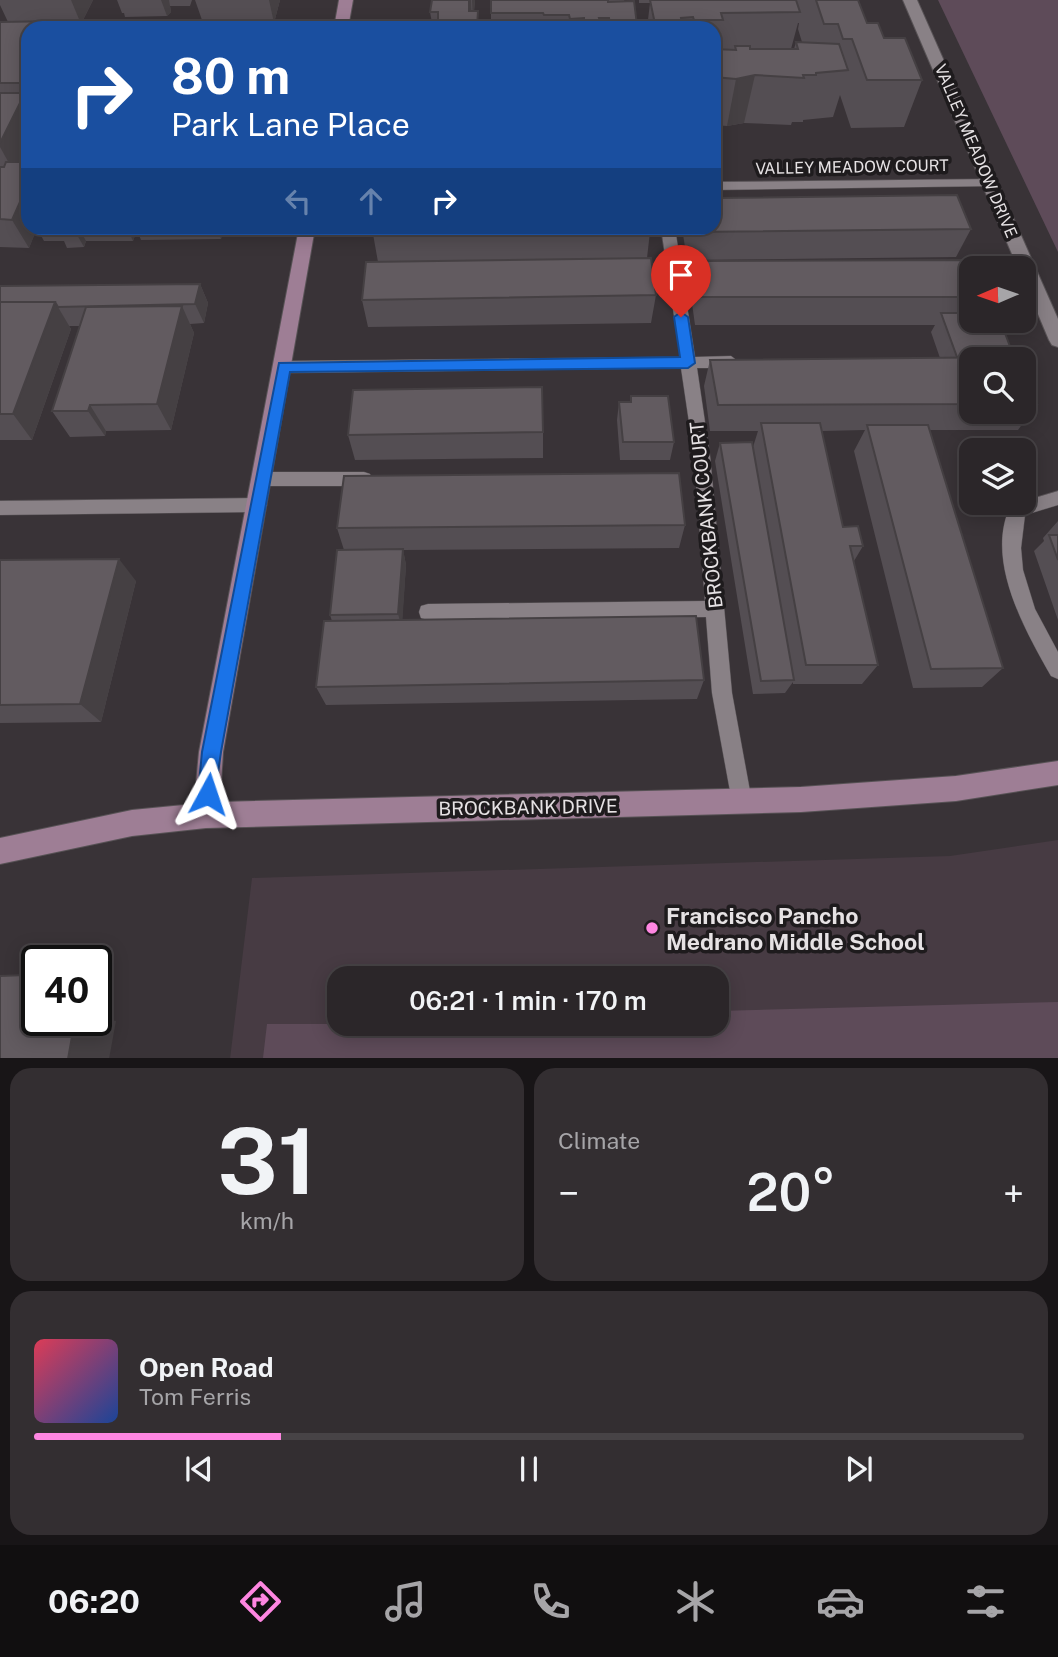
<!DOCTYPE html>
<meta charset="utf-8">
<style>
body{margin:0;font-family:"Public Sans",sans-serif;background:#332e31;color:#f1f3f6;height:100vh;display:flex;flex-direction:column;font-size:26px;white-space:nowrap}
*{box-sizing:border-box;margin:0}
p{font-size:23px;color:#a6a5a8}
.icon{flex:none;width:38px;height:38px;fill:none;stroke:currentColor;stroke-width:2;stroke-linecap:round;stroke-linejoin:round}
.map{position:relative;height:1058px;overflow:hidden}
.panel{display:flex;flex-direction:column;gap:10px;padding:10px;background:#181517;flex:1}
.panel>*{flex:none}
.top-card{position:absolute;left:21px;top:21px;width:700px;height:214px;border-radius:21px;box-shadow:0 4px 18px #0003,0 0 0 2px #474346;background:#1a4fa0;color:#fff;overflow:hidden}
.needle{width:46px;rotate:268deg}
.buttons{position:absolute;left:959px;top:256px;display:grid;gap:14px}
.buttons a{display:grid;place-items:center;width:77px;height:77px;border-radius:14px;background:#2b2629;box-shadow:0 4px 18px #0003,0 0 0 2px #474346;font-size:35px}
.speed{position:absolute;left:21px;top:945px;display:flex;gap:14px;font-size:35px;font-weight:700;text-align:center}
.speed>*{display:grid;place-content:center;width:91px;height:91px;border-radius:50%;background:#2b2629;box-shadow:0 4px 18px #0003,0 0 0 2px #474346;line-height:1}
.speed .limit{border:4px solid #111;border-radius:10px;background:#fff;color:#111}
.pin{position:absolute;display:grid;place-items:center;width:60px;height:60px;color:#fff;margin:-72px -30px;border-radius:50% 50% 50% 0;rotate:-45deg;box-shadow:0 0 7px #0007}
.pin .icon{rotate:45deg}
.me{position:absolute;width:77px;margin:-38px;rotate:5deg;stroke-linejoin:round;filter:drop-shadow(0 0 5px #0008)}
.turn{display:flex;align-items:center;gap:24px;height:147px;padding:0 35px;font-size:32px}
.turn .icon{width:91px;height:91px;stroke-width:2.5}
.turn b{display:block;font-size:49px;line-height:60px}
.lanes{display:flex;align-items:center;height:66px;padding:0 35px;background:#0003;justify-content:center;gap:35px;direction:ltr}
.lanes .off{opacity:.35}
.big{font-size:52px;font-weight:600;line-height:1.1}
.panel .card{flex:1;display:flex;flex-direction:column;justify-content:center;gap:10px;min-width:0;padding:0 24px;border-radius:21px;background:#332e31}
.panel .dial{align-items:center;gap:0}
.dial b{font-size:91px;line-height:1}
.song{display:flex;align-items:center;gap:21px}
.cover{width:84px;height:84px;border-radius:10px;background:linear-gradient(135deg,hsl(350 70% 55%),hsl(220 70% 35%))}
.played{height:7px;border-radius:4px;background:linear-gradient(90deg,#fe86e1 25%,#474346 25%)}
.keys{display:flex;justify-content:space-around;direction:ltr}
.heat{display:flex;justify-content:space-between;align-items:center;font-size:38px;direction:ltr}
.panel .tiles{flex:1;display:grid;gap:10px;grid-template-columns:1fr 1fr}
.card:last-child{grid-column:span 2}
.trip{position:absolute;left:327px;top:966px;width:402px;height:70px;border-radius:21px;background:#2b2629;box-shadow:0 4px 18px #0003,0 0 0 2px #474346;font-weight:600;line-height:70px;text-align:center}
.dock{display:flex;height:112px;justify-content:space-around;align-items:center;background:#110f10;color:#a6a5a8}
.dock .icon{width:49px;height:49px}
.dock .selected{color:#fe86e1}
.dock b{font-size:32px;color:#f1f3f6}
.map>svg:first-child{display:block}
</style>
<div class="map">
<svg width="1058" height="1059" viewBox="0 0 1058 1059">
<rect width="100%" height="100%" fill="#393337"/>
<path fill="#473b43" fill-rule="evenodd" d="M1058,840V1058L230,1059L252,878L950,856ZM340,978H718V1024H340Z"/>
<g fill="#5e4b59">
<polygon points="938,0 1058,0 1058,252"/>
<polygon points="1058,1002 1058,1058 263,1058 267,1024 718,1024 718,1011"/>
</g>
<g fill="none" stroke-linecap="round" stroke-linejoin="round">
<defs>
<g id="lane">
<polygon points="990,179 995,180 995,186 714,190 714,182"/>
<polygon points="661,228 675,228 695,357 731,356 739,362 731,368 697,368 710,456 732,693 752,802 749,809 742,812 735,809 732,802 712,693 706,617 428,620 421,618 419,612 421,606 428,604 705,601 694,456 681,368 284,373 276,367 284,361 680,357"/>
<polygon points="263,472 364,472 370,474 372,479 370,484 364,486 263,486 257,484 255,479 257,474"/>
<path d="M1058,491V505L1025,515L1021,548L1023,570L1035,609L1058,652V679L1051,676C1025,630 984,559 1011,505Z"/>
<polygon points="258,498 264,500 267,505 264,510 258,512 0,515 0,501"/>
</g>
<polygon id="street" points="903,0 917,0 1058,319 1058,347 1052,345 1049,340 1024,281 1024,268 1018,268"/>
<g id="secondary">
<polygon points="339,0 353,0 348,28 334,28"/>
<polygon points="299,228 315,228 223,752 220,802 801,787 956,776 1058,761 1058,785 956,801 801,812 206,828 132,836 0,864 0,838 132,810 194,804 199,752"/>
</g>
</defs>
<use href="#lane" stroke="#575255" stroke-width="1"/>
<use href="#street" stroke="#575255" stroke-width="2"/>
<use href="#secondary" stroke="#575255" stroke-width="2"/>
<use href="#lane" fill="#898186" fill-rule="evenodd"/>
<use href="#street" fill="#898186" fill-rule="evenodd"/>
<use href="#secondary" fill="#9e7e95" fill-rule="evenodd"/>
</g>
<g fill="#544e53" fill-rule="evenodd">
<polygon points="0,0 93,0 81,24 58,24 28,28 28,146 20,162 28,228 224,228 221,239 141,240 137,230 133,241 86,241 84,247 67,248 64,241 44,241 37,228 29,248 0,247 0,22 8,22 0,5"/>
<polygon points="117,0 192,0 190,6 170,6 171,12 167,16 125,17 124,13 122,13"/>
<polygon points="195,0 280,0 274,23 262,23 263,28 202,20"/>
<polygon points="432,0 475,0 474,11 479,28 432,23 430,12"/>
<polygon points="491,0 624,0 637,25 637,28 491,28"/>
<path d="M639,0H858L867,23L884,38L922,80L904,127L851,128L840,95L833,117L803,120V122H792L791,125L744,123L727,126L714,125V28H647L650,3H639ZM798,23H799L798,29L802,42H796L794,49H791Z"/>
<polygon points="682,228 714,228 971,229 956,257 687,260"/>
<polygon points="650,232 647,258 656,295 651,323 368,327 362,300 378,262 373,234"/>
<polygon points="696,261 971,268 971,411 1024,411 1024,370 1037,404 1018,430 930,430 1003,668 982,687 913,688 854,451 865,430 822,431 843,527 863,546 854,561 878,665 862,684 793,684 793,682 785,693 753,694 715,461 720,443 753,447 758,431 710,431 704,386 710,360 940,358 931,332 935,325 695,325 690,289"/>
<polygon points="200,284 208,303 204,323 190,324 194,333 171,430 106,431 105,436 70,437 52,411 80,326 69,326 71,329 32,440 0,440 0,286"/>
<polygon points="631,396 674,442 670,460 620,460 617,420 619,402 630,402"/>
<polygon points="543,432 543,458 355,460 348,435"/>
<polygon points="1058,521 1058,620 1034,551 1044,541 1043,538"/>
<polygon points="685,525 679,548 403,550 406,565 402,620 704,680 697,699 326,705 316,687 332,621 330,615 344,550 337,528"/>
<polygon points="0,560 136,581 101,722 0,723"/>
</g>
<g fill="#454043">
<polygon points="71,0 93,0 81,24"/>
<polygon points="161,0 169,0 171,12 167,16"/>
<polygon points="269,0 280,0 274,23"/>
<polygon points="469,0 471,0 472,28 469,11"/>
<polygon points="472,0 475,0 473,24"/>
<polygon points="57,21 60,28 54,28"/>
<polygon points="755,75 744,123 727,126 736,79"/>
<polygon points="25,93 28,99 28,146 15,174 0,147 0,143"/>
<polygon points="28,184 28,228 37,228 29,248 12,220"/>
<polygon points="73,228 79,228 86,241 84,247"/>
<polygon points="127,228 135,228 137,230 133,241"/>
<polygon points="217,228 224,228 221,239"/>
<polygon points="200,284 208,303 204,323 195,304"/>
<polygon points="55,302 71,329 32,440 13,414"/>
<polygon points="182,306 194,333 171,430 157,404"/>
<polygon points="90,405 106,431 105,436 88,411"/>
<polygon points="403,549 406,565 402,628 398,614"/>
<polygon points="119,559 136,581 101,722 80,704"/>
<polygon points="25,975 37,978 37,987 23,984"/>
<polygon points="96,1018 116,1021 109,1059 68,1059 65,1020 96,1020"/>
</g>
<g fill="#625b60" stroke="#454043" stroke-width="2">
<polygon points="432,0 469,0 469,11 478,11 477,28 406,28 407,23 438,23 438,12 430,12"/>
<polygon points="491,0 608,0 608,2 634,1 637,25 610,26 609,18 599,18 600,21 584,21 584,18 570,19 569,15 544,15 543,13 491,13"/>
<polygon points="650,0 796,0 800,12 721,13 723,20 694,20 693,17 681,18 682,24 655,24"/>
<polygon points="816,0 858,0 867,23 878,23 884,38 905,38 922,80 867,80 852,39 843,39 838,24 824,24"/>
<polygon points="261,20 259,28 182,28 185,21"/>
<polygon points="57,21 54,28 28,28 28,80 27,83 0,83 0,22"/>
<polygon points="84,22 159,22 156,28 81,28"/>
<polygon points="796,42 839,44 848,70 816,73 816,75 803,75 804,78 755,75 736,79 714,77 714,49 736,50 735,46 750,46 750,49 798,49"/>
<polygon points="0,93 25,93 0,143"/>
<polygon points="6,162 28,162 28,184 12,220 0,219 0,167 4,167"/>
<polygon points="957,195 971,229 693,232 692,228 714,228 714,198"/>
<polygon points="374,228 650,228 650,232 373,234"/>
<polygon points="651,258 656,295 362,300 366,262"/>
<polygon points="979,260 982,268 971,268 971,297 701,297 696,261"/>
<polygon points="200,284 195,304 58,307 55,302 0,302 0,286"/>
<polygon points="0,302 55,302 13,414 0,414"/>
<polygon points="182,306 157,404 90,405 88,411 52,411 86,307"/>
<polygon points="941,313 971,313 971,320 1000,320 1014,357 957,357"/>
<polygon points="1019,357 1020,359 971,359 971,404 718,405 710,360"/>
<polygon points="1024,370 1037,404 1024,404"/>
<polygon points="542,387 543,432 348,435 353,390"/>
<polygon points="631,396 668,396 674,442 623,442 619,402 631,402"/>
<polygon points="761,423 820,423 843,527 858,526 863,546 850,546 878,665 806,665"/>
<polygon points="867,425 928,425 1003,668 931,669"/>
<polygon points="752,442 794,680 761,681 720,443"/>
<polygon points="679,473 685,525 337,528 344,476"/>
<polygon points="1049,535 1058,535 1058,560"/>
<polygon points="403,549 398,614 330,615 337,550"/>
<polygon points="119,559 80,704 0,705 0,560"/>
<polygon points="696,616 704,680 316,687 324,621"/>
<polygon points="25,975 23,984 37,983 37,1020 75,1020 68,1059 0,1059 0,976"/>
</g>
<polygon fill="#1a73e8" stroke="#114b97" stroke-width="2" points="681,312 688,317 695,363 688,368 290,372 221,752 214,801 208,803 201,801 198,794 202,752 279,363 680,357 674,317"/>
<circle fill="#fe86e1" stroke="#1e1b1d" stroke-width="2.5" cx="652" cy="928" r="7"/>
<g text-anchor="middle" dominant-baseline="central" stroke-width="7" stroke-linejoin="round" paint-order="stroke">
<g font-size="16" fill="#e6e2e4" stroke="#1e1b1d">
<text transform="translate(976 151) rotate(67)">VALLEY MEADOW DRIVE</text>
<text transform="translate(852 167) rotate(-1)">VALLEY MEADOW COURT</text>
</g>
<g font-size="19" fill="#e6e2e4" stroke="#1e1b1d">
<text transform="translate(706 515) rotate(-96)">BROCKBANK COURT</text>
<text transform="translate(528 807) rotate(-1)">BROCKBANK DRIVE</text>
</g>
<g font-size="23" font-weight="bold" fill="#e6e2e4" stroke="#1e1b1d" text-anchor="start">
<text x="666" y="915">Francisco Pancho<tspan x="666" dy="26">Medrano Middle School</tspan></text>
</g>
</g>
</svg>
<div class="buttons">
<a><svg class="needle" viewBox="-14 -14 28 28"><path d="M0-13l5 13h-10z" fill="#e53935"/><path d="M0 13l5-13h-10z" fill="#a6a5a8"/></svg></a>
<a><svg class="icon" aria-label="search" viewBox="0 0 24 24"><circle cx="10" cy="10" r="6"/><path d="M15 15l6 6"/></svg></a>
<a><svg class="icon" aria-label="layers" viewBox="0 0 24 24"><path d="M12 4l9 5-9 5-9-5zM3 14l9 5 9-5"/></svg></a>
</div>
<div class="speed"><div class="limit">40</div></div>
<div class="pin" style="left:681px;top:317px;background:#d93025"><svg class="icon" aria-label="arrive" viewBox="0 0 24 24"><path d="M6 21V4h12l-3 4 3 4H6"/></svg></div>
<svg class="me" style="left:208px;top:794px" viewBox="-20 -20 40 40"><path d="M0-17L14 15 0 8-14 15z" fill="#1a73e8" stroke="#fff" stroke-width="4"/></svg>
<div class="trip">06:21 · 1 min · 170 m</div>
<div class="top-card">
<div class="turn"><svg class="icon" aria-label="right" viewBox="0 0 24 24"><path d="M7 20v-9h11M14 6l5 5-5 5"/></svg><div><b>80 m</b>Park Lane Place</div></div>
<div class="lanes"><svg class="icon off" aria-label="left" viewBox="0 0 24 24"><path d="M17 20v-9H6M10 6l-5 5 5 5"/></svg><svg class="icon off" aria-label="ahead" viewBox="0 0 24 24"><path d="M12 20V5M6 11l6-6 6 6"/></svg><svg class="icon" aria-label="right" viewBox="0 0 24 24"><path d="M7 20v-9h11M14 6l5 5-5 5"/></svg></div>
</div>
</div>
<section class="panel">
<div class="tiles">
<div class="card dial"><b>31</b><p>km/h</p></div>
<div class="card"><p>Climate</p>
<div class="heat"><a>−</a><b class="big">20°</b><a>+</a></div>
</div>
<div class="card">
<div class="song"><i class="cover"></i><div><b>Open Road</b><p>Tom Ferris</p></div></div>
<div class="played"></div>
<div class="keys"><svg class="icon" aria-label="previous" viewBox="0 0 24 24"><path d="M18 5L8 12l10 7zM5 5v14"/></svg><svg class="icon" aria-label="pause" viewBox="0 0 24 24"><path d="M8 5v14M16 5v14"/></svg><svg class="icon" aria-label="next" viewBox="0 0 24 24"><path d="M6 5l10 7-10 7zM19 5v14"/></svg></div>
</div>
</div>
</section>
<nav class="dock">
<b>06:20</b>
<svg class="icon selected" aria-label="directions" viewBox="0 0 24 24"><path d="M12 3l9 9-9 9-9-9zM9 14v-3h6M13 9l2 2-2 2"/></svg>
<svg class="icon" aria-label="music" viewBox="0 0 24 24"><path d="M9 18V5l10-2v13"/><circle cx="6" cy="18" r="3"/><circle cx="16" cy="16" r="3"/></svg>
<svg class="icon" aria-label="phone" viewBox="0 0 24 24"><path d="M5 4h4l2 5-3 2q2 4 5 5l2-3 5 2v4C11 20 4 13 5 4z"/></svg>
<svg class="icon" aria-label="climate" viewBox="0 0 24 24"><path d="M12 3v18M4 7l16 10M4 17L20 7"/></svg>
<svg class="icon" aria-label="car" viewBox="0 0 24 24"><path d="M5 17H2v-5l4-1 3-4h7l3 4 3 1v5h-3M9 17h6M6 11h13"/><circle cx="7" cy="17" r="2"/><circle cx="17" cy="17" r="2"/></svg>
<svg class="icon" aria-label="filters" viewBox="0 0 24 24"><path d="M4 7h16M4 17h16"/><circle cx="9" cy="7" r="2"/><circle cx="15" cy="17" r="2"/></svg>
</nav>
